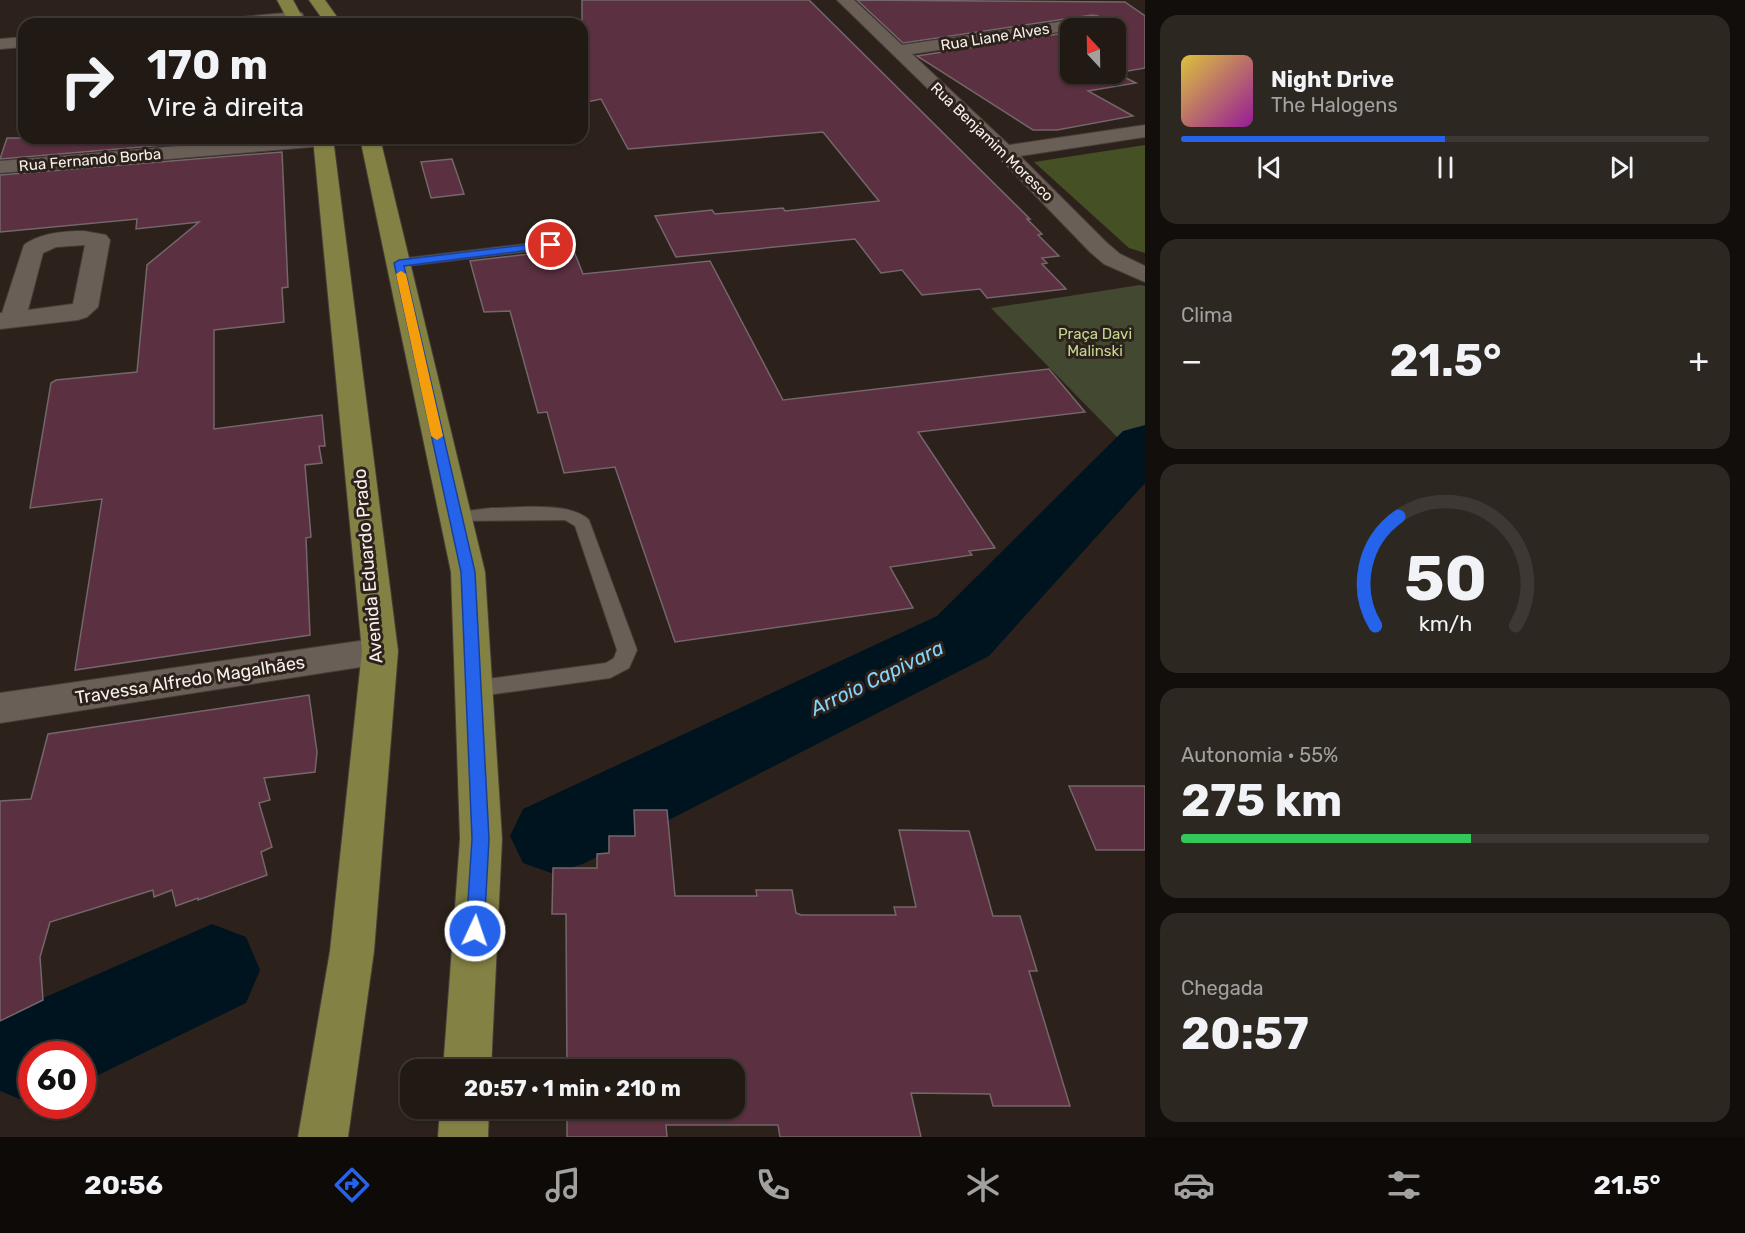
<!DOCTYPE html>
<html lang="pt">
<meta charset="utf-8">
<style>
body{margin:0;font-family:Rubik,sans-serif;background:#2d2722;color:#f1f3f6;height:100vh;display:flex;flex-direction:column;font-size:22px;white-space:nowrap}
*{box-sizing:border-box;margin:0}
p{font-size:20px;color:#a2a1a0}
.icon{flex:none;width:33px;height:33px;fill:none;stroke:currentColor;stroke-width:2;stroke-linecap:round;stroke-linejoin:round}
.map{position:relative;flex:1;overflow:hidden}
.drawer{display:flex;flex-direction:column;gap:15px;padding:15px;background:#120e0b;width:600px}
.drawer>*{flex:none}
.banner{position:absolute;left:18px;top:18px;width:570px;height:126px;border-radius:18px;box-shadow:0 2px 4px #0004,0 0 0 2px #3e3834;background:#211a14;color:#f1f3f6;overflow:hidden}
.needle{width:39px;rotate:338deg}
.fabs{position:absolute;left:1060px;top:18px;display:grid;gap:12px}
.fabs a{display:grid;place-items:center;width:66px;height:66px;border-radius:12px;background:#211a14;box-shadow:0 2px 4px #0004,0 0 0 2px #3e3834;font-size:30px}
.speed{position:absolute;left:18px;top:1041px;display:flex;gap:12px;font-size:30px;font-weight:700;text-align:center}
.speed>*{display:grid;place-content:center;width:78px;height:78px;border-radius:50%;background:#211a14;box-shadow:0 2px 4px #0004,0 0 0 2px #3e3834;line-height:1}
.speed .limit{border:9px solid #d22;background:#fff;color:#111}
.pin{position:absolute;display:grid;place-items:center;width:51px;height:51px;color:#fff;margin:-26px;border:3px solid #fff;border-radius:50%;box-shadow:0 2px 6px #0007}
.me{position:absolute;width:66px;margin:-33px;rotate:3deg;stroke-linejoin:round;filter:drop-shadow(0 0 4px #0008)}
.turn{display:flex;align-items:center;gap:21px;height:126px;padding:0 30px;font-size:27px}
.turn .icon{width:78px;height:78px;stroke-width:2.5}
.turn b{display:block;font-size:42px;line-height:51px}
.big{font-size:45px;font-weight:700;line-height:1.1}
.drawer .tile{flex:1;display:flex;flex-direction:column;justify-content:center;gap:9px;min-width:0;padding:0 21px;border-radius:18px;background:#2d2722}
.drawer .dial{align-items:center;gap:0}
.dial svg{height:156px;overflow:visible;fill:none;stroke:#3e3834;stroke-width:7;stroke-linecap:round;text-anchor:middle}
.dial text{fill:#f1f3f6;stroke:none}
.song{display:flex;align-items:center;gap:18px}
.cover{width:72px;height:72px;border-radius:9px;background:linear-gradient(135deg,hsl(50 70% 55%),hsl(300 70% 35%))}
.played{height:6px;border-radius:3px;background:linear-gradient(90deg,#2563eb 50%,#3e3834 50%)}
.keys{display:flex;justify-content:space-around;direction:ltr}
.heat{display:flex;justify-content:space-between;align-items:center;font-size:33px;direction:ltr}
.charge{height:9px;border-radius:4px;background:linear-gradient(90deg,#34c759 55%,#3e3834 0)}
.trip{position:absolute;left:400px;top:1059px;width:345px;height:60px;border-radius:18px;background:#211a14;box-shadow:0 2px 4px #0004,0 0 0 2px #3e3834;font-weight:700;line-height:60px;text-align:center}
.tab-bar{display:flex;height:96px;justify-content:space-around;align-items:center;background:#0d0a08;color:#a2a1a0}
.tab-bar .icon{width:42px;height:42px}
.tab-bar .selected{color:#2563eb}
.tab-bar b{font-size:27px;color:#f1f3f6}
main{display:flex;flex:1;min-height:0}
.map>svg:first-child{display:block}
</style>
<main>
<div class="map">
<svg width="1145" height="1137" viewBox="0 0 1145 1137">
<rect width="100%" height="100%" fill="#2c221b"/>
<polygon fill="#424930" points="1140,285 1145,286 1145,433 1118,438 991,308"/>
<polygon fill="#455025" points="1145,145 1145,253 1129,248 1034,162"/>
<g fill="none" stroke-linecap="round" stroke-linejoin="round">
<g fill="#001420" fill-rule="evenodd">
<polygon points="1145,425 1145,483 989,656 585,863 554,874 523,863 510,836 523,809 937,616 1123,431"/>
<polygon points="212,924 246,937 260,970 246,1003 82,1083 82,1054 32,1054 32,1104 0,1091 0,1017"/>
</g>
</g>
<g fill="#5b3040" stroke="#74666b" stroke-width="1.5">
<polygon points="582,0 809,0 1030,219 1027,219 1042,234 1038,235 1059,256 1042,258 1047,263 1042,264 1066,289 987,298 980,289 922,295 902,270 881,273 855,239 676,257 655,216 712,210 715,214 783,208 785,211 879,201 823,132 628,149 601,99 582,103"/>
<polygon points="857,0 1125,2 1145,16 1145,68 1116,73 1136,83 1088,91 1133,116 1057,130 1033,130 917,56 1071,32 1071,74 1116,74 1116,28 1094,28 1102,23 1098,16 1092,15 903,43"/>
<polygon points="7,138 247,138 0,159"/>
<polygon points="282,152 288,287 282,288 284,322 214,330 214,429 322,415 325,446 319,446 322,463 305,465 311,537 306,538 310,635 75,670 102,499 30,508 51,383 56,380 137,372 147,265 199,222 136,229 137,219 0,232 0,175"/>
<polygon points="452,159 464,194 431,198 421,162"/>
<polygon points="573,249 583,274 710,261 783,400 1049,369 1085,412 918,432 995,548 969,551 972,555 890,567 913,608 675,642 615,467 564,473 547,412 538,413 510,311 484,312 470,261"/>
<polygon points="309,695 317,752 315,772 264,778 270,800 259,803 272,847 261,852 267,875 198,900 198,898 176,906 172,890 154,897 153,890 50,922 40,957 43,1000 0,1021 0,801 31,799 48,734"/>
<polygon points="1069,786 1145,786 1145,850 1096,850"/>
<polygon points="634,810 667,810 675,896 757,896 756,890 792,890 796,913 801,915 896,915 894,907 916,907 899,830 969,831 993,916 1020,916 1037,971 1029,971 1070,1106 993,1106 990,1094 911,1093 921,1137 780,1137 778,1125 666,1125 667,1137 567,1137 567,1108 735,1108 735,1070 567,1070 566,914 552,914 553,868 597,868 597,854 609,853 609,836 635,836"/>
</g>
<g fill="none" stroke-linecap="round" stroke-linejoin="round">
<defs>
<g id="lane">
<polygon points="551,241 556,242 557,245 556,248 399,267 392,263 399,259"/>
<path d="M491,508C518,508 570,501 589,520L637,650L629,668L610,678L473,697L466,695L463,689L466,683L473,681L606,663L614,658L617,650L575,526L565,520L450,521L447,517L450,513Z"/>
</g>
<g id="street">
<polygon points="837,0 854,0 902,45 1092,17 1098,18 1100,22 1092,27 912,54 1009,145 1145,125 1145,137 1020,156 1106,242 1120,254 1145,266 1145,282 1104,264 1090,252 997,156"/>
<polygon points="296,12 302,13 304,17 302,21 274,24 211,24 219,19"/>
<polygon points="24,37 24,47 0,49 0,39"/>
<polygon points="274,138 333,138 334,140 331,144 324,146 0,173 0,161"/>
<path d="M84,231L106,235L110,240L98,307L87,317L78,320L0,329V313H2L24,245C40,233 64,231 84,231ZM85,245L73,304L28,310L43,253L56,247Z"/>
<polygon points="380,638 393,641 398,651 393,661 380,664 0,723 0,693"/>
</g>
<g id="primary">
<polygon points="277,0 293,0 306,24 290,24"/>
<polygon points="309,0 325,0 342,24 326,24"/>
<polygon points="313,138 333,138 398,651 374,951 348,1137 298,1137 330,951 362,651"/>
<polygon points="360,138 380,138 485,572 502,839 491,1070 443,1070 460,839 451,572"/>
<polygon points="440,1108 489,1108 488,1137 438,1137"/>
</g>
</defs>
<use href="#lane" stroke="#463e39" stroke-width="2"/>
<use href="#street" stroke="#463e39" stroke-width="2"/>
<use href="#primary" stroke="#463e39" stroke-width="2"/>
<use href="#lane" fill="#6a5f57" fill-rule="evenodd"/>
<use href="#street" fill="#6a5f57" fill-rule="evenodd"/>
<use href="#primary" fill="#848144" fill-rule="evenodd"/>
</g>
<polygon fill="#2563eb" stroke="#184099" stroke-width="1.5" points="551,242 554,243 554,247 404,266 475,572 489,839 484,931 482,937 475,940 469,937 466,931 472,839 461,572 394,263 399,260"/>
<polygon fill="#f59e0b" points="401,271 406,274 443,436 437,440 431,436 396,274"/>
<g text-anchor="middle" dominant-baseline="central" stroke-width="6" stroke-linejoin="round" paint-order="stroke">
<g font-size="15" fill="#f7f1ec" stroke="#2c221b">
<text transform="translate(995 37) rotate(-9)">Rua Liane Alves</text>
<text transform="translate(992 142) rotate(44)">Rua Benjamim Moresco</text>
<text transform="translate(90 160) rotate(-5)">Rua Fernando Borba</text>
</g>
<g font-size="15" fill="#c4d891" stroke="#2c221b">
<text x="1095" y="334">Praça Davi<tspan x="1095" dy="17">Malinski</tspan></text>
</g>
<g font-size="18" fill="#f7f1ec" stroke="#2c221b">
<text transform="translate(368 566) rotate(-95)">Avenida Eduardo Prado</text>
<text transform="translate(190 680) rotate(-9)">Travessa Alfredo Magalhães</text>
</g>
<g font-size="20" font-style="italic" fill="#86d3fc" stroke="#2c221b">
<text transform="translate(877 678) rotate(-26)">Arroio Capivara</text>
</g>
</g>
</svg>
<div class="fabs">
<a><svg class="needle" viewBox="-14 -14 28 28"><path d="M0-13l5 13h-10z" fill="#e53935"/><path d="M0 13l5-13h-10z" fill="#a2a1a0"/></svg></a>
</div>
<div class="speed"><div class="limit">60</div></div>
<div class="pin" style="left:551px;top:245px;background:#d93025"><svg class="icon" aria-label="arrive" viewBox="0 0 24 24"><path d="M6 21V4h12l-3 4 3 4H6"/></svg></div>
<svg class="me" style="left:475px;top:931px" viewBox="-20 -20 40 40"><circle r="17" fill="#2563eb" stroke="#fff" stroke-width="3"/><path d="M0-11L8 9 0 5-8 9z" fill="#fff"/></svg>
<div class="trip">20:57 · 1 min · 210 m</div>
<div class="banner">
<div class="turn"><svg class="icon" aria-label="right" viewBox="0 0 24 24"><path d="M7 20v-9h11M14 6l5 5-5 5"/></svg><div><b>170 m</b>Vire à direita</div></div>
</div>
</div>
<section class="drawer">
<div class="tile">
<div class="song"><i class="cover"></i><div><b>Night Drive</b><p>The Halogens</p></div></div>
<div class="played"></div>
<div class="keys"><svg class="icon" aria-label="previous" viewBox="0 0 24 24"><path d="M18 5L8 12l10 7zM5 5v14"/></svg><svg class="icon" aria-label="pause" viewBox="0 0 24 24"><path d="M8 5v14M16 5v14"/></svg><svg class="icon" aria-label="next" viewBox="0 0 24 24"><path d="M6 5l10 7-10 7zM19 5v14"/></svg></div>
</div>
<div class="tile"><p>Clima</p>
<div class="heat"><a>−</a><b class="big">21.5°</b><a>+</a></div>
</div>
<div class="tile dial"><svg viewBox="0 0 100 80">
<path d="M14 69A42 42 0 1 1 86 69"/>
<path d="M14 69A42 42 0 0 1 26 13" stroke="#2563eb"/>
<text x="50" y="56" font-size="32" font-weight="700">50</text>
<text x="50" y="72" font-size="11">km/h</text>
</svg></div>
<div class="tile"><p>Autonomia · 55%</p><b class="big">275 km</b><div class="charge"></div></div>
<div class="tile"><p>Chegada</p><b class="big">20:57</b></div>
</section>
</main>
<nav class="tab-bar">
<b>20:56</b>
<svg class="icon selected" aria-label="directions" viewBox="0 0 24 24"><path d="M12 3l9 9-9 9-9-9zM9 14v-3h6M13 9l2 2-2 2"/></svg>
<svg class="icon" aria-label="music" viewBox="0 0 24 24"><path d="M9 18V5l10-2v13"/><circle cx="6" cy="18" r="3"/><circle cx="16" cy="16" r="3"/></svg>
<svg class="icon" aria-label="phone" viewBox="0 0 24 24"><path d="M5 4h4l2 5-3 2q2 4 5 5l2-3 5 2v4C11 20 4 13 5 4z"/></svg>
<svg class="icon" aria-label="climate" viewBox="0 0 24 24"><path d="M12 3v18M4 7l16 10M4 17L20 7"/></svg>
<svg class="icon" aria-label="car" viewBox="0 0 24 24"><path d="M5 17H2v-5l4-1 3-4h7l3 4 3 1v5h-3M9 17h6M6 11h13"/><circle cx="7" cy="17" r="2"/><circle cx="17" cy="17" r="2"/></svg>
<svg class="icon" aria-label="filters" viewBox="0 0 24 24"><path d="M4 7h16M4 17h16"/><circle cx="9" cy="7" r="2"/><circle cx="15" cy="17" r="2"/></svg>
<b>21.5°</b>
</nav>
